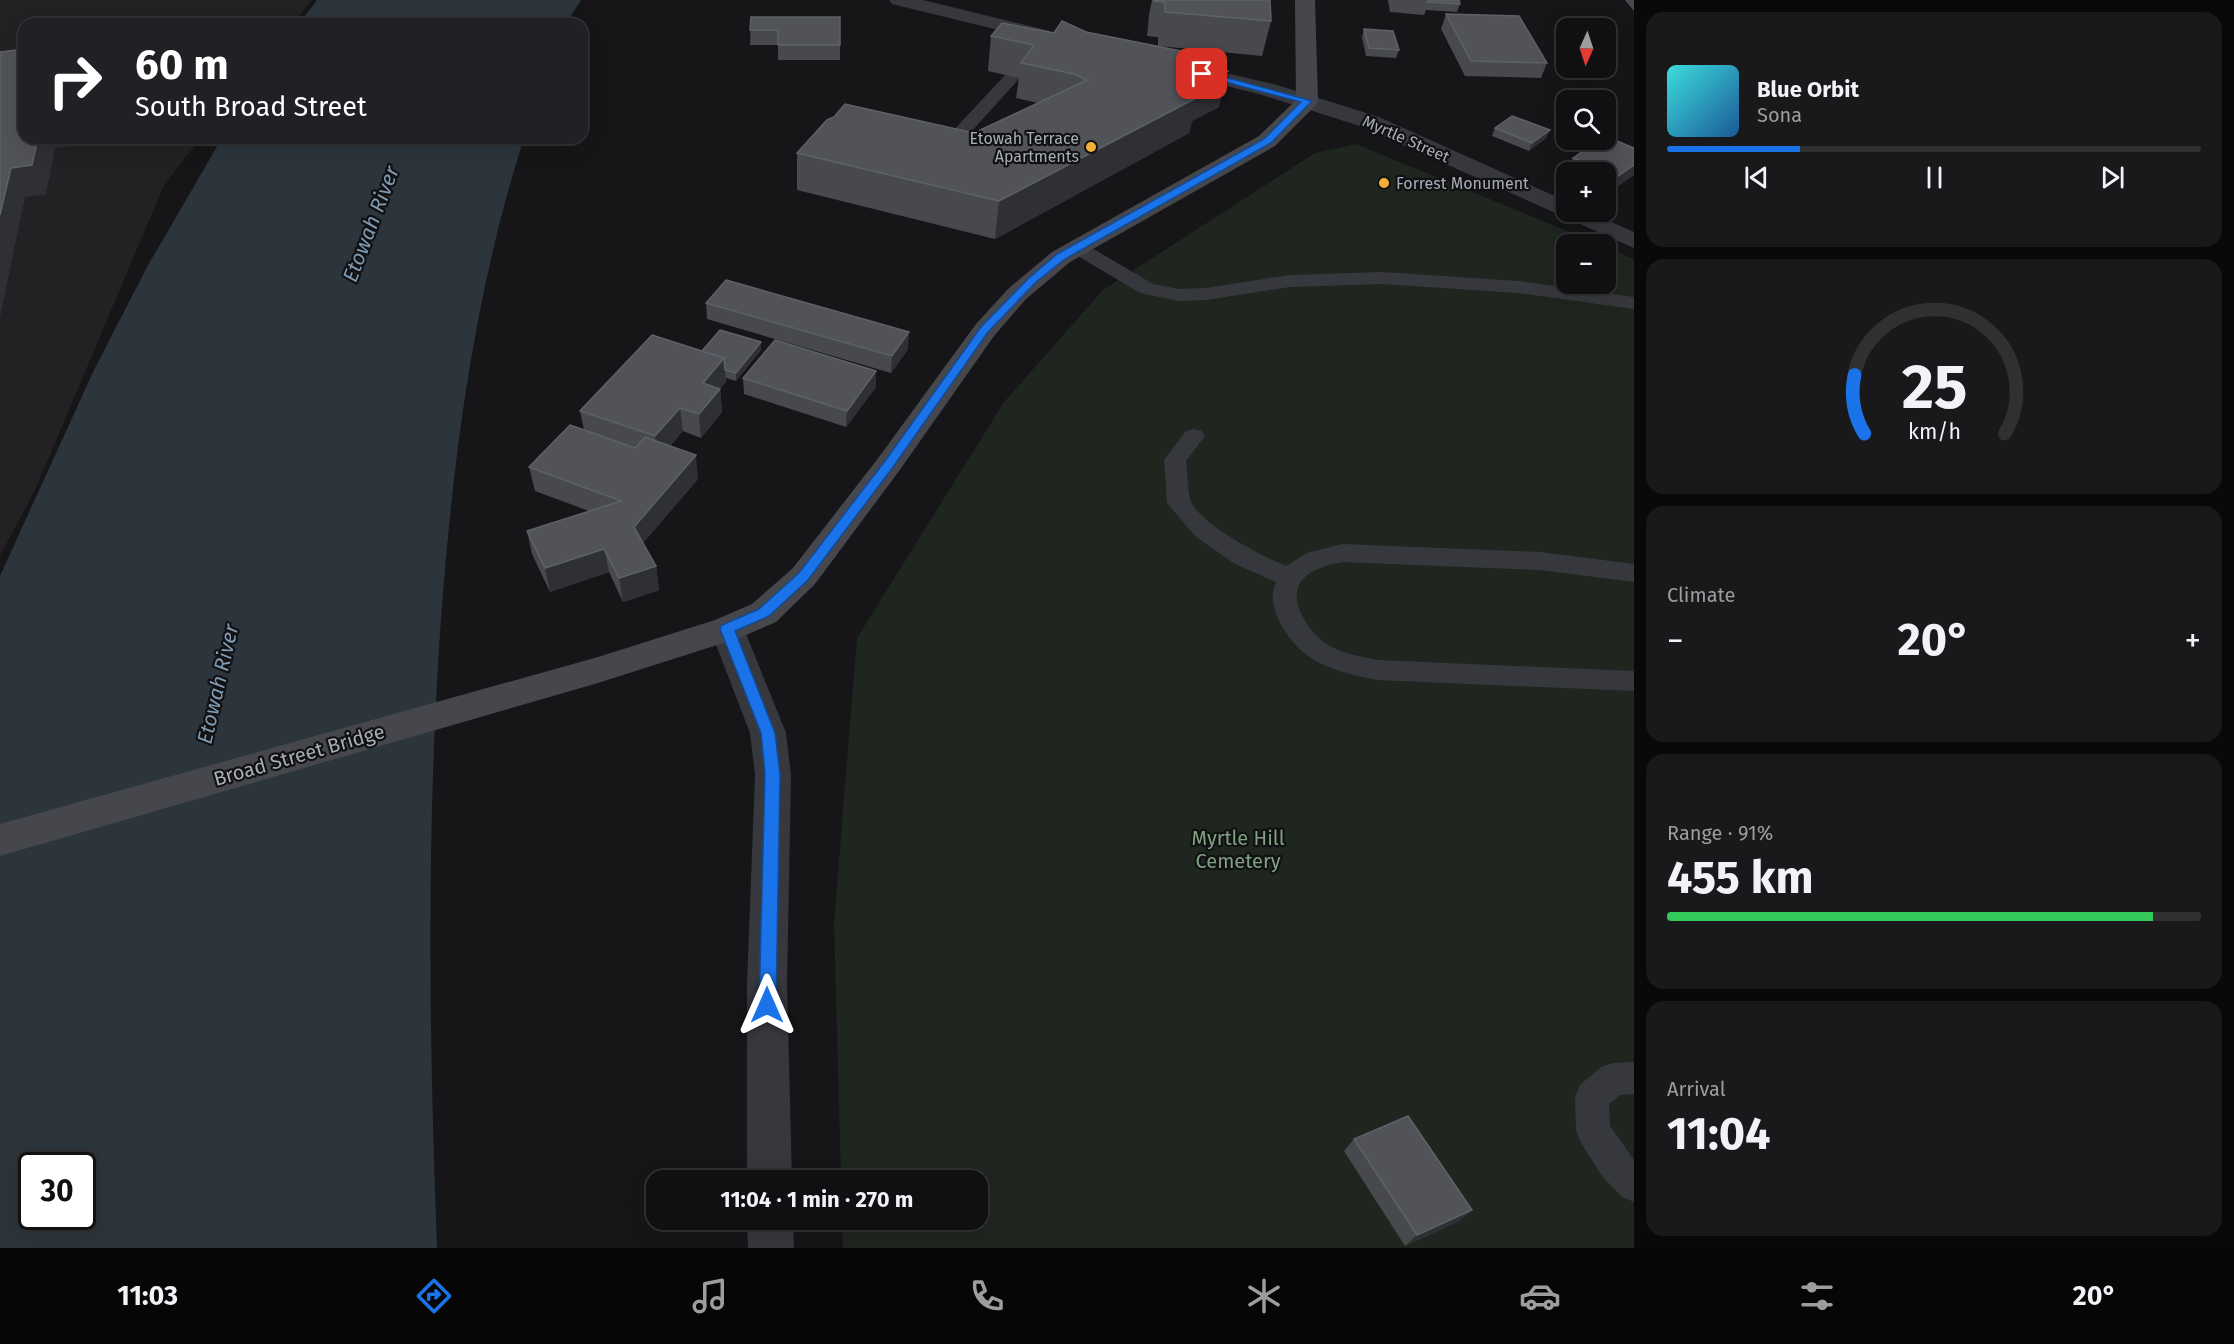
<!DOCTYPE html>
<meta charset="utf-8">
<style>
body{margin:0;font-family:"Fira Sans",sans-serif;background:#19191b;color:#f1f3f6;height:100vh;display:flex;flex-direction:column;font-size:22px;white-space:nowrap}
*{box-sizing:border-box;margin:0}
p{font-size:20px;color:#9c9d9f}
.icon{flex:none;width:33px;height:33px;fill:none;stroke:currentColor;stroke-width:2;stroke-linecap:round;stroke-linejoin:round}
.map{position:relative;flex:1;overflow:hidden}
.panel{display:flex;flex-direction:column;gap:12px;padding:12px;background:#09090a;width:600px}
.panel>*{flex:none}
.guide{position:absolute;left:18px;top:18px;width:570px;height:126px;border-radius:18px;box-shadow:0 6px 24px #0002,0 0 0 2px #303032;background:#202124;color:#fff;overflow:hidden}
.needle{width:39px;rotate:183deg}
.tools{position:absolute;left:1556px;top:18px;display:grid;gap:12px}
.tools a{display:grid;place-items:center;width:60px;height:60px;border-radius:12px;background:#101012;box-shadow:0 6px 24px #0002,0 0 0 2px #303032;font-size:30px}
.speed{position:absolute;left:18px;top:1152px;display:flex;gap:12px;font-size:30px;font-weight:700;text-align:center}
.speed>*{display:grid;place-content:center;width:78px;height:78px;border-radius:50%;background:#101012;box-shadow:0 6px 24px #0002,0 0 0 2px #303032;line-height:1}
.speed .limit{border:3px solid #111;border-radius:9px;background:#fff;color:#111}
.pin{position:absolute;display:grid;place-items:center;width:51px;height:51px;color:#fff;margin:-26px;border-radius:12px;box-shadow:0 3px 9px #0006}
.me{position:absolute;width:66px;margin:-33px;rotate:0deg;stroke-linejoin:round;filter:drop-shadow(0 0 4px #0008)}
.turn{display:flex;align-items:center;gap:21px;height:126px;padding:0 18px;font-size:27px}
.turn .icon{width:78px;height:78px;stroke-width:2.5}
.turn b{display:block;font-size:42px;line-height:51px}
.big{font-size:45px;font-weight:700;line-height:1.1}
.panel .tile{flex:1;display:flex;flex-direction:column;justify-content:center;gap:9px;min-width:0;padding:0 21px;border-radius:18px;background:#19191b}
.panel .dial{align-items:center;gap:0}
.dial svg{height:156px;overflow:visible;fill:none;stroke:#303032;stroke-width:7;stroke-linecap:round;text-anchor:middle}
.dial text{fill:#f1f3f6;stroke:none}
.song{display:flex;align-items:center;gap:18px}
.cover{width:72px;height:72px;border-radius:9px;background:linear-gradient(135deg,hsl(180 70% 55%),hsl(210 70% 35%))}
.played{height:6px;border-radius:3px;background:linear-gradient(90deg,#1a73e8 25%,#303032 25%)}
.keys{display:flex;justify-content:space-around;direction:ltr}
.heat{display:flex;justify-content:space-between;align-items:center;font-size:33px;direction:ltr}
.charge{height:9px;border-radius:4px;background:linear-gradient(90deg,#34c759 91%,#303032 0)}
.trip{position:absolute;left:646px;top:1170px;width:342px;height:60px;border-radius:18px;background:#101012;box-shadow:0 6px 24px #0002,0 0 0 2px #303032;font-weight:700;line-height:60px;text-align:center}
.tabs{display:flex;height:96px;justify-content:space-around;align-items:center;background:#060607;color:#9c9d9f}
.tabs .icon{width:42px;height:42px}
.tabs .active{color:#1a73e8}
.tabs b{font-size:27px;color:#f1f3f6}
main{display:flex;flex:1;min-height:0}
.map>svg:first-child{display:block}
</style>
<main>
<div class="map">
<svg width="1634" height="1248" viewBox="0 0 1634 1248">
<rect width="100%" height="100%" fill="#161618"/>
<polygon fill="#222225" points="0,0 312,0 293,24 24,24 24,138 201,138 165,183 35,490 0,556"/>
<polygon fill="#1e261f" points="1356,144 1599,244 1566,244 1566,284 1605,284 1605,247 1634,259 1634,1248 843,1248 842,1220 978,1220 978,1180 841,1180 834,922 857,638 1004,402 1103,290 1315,153"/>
<g fill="#2c353c" fill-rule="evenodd">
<polygon points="317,0 581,0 566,24 299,24"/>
<path d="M222,138H524C474,294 453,457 441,619C426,828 429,1038 437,1248H0V576L94,370L147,267ZM32,1166H82V1216H32Z"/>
</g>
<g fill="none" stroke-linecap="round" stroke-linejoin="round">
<g fill="#37383d" fill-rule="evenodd">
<polygon points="1012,72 1020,77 1018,80 961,143 949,143 946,139 949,135 1006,74"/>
<polygon points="1078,242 1085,244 1153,284 1179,289 1206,288 1290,275 1382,272 1518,281 1634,297 1634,309 1518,293 1382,284 1290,287 1206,300 1179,301 1140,293 1071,252 1068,248 1071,244"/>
<path d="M1194,429L1202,431L1205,436L1186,461C1188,473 1187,487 1190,499C1198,524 1262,556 1286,566L1307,553L1342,544L1540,552L1634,564V582L1540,570L1342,562C1328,565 1314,568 1304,578C1284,598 1310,634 1328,645C1343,654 1360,656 1377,660L1634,671V691L1377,680C1333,671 1303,664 1280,623C1273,609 1270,596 1276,582L1235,564L1195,536L1167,503L1164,460L1186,431Z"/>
<polygon points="1634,1062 1634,1094 1620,1095 1609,1104 1610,1126 1634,1160 1634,1202 1622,1197 1602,1176 1581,1143 1576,1131 1575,1097 1580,1085 1601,1067 1613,1063"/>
</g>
<g fill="#37383d" fill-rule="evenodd">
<polygon points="889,0 923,0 1050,31 1053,35 1050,39 1043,41 892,4"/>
<polygon points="1183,63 1277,85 1379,117 1566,201 1566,212 1589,212 1634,232 1634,248 1363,127 1262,95 1176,73 1173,69 1176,65"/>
<polygon points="727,616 739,620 744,629 786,733 791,775 787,984 792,1180 747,1180 747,984 755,775 750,733 710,629 715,620"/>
<polygon points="747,1220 793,1220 794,1248 748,1248"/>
</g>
<polygon fill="#45474d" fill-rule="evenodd" points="1295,0 1315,0 1318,101 1315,106 1275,146 1070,262 1026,299 994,336 899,471 815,584 776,622 739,638 598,683 0,856 0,824 598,657 715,620 752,604 793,568 879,457 976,324 1008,289 1052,252 1259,136 1296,100"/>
</g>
<g fill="#47494d">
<polygon points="1152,0 1270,0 1271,21 1262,56 1159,46 1219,107 1192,121 1189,133 995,239 797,190 797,153 974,133 1038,103 1016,98 1019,78 988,71 991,36 1086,32 1158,46 1158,37 1147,36 1149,15"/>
<polygon points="1388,0 1459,0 1460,4 1457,12 1426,10 1424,15 1390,12"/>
<polygon points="1625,0 1634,0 1634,11"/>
<polygon points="1446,14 1547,63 1541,78 1465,76 1441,29"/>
<polygon points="751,17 840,45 840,60 778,60 778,45 750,45"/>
<polygon points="1364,29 1399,50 1396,58 1366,56 1362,37"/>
<polygon points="1495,128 1550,130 1546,138 1529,151 1492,136"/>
<polygon points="1634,148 1610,192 1605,190 1605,172 1566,172 1573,158"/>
<polygon points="706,303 908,349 891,373 707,319"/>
<polygon points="761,350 736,381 726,378 726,382 720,389 722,412 701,438 683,431 670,446 698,479 643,543 656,566 659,590 623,602 609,572 550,592 532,554 527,531 589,511 535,491 529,467 584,430 580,411 702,351"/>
<polygon points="743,378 876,387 846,427 744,394"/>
<polygon points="1354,1139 1472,1210 1459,1221 1405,1246 1344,1151"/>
</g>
<g fill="#2f3033">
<polygon points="1228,71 1219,107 1192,121 1189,133 995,239 999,201 1186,92"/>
<polygon points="1550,130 1546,138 1529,151 1532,143"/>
<polygon points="38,138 99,138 98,142 55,148 46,194 25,197 0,317 0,215 11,168"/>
<polygon points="1634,165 1634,175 1610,192 1618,176"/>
<polygon points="909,332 908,349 891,373 892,356"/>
<polygon points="761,342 761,350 736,381 736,373"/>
<polygon points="724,358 726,382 704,407 703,383"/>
<polygon points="876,371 876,387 846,427 847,411"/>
<polygon points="720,389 722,412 701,438 699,414"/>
<polygon points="680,408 683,431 658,460 655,436"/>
<polygon points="696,455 698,479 637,550 634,527"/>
<polygon points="604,549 609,572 550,592 545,568"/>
<polygon points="656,566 659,590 623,602 619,578"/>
<polygon points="1472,1210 1459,1221 1405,1246 1417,1235"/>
</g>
<g fill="#525359" stroke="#5f6168" stroke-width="1.5">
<polygon points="1154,0 1270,0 1271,21 1165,12 1165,2 1154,1"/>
<polygon points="1429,0 1459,0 1460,4 1428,2"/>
<polygon points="1446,14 1519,16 1547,63 1471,61"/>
<polygon points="751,17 840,17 840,45 778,45 778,30 750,30"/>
<polygon points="1062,21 1086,32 1181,51 1228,71 1186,92 1198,97 999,201 797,153 827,120 834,117 845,104 974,133 1087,80 1074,74 1021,63 1034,45 991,36 1002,23 1054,33"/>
<polygon points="1364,29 1393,31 1399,50 1369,48"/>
<polygon points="24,49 24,138 38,138 32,165 11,168 0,215 0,52"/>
<polygon points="1512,116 1550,130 1532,143 1495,128"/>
<polygon points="1605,136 1634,148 1634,165 1618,176 1573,158 1599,140 1605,140"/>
<polygon points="726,280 909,332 892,356 706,303"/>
<polygon points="720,330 761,342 736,373 725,370 724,358 702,351"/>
<polygon points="652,335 724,358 703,383 720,389 699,414 680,408 655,436 580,411"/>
<polygon points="775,340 876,371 847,411 743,378"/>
<polygon points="570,425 635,448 645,437 696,455 634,527 656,566 619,578 604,549 545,568 527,531 621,501 529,467"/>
<polygon points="1408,1116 1472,1210 1417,1235 1354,1139"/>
</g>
<polygon fill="#1a73e8" stroke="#114b97" stroke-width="1.5" points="1202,71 1312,101 1271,143 1065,259 1036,282 988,332 893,467 808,580 769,616 735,631 775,733 780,774 776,1005 773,1011 767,1014 761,1011 759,1005 765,774 761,733 720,629 722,625 759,609 799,573 885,461 981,327 1029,278 1057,254 1264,139 1301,102 1199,75 1199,72"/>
<g fill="#f2b134" stroke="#111113" stroke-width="2">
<circle cx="1091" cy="147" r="6"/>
<circle cx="1384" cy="183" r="6"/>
</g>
<g text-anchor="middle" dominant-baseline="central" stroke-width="4.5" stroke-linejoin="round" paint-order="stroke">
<g font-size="16" fill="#a8adb8" stroke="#111113" text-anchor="end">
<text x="1079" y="138">Etowah Terrace<tspan x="1079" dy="18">Apartments</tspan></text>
<text x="1396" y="183" text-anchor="start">Forrest Monument</text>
</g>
<g font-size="16" fill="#a8adb8" stroke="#111113">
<text transform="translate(1406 139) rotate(24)">Myrtle Street</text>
</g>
<g font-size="20" fill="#a8adb8" stroke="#111113">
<text transform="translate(299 755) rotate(-16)">Broad Street Bridge</text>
</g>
<g font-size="20" fill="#7fa381" stroke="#111113">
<text x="1238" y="838">Myrtle Hill<tspan x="1238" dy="23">Cemetery</tspan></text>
</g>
<g font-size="21" font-style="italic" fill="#7f9bb3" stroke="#111113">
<text transform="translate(371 224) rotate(-69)">Etowah River</text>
<text transform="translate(218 684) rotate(-77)">Etowah River</text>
</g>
</g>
</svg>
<div class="tools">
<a><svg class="needle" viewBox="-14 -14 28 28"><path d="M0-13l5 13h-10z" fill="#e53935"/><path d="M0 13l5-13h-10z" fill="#9c9d9f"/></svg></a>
<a><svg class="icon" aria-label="search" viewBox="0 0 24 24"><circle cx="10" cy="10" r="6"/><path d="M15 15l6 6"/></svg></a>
<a>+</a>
<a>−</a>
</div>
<div class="speed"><div class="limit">30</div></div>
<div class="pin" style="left:1202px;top:74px;background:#d93025"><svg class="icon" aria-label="arrive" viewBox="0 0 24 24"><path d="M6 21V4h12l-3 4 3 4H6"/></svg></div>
<svg class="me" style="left:767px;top:1005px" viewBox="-20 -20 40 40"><path d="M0-17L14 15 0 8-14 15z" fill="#1a73e8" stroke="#fff" stroke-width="4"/></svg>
<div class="trip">11:04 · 1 min · 270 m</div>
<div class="guide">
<div class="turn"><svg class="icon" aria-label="right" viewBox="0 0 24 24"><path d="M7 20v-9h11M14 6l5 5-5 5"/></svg><div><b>60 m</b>South Broad Street</div></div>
</div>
</div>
<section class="panel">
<div class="tile">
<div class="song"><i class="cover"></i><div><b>Blue Orbit</b><p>Sona</p></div></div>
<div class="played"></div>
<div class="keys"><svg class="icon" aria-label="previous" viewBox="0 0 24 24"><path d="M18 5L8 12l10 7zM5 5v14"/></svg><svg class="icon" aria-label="pause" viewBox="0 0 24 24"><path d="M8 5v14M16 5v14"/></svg><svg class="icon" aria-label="next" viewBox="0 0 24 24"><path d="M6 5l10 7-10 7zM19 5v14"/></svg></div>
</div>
<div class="tile dial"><svg viewBox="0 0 100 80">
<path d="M14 69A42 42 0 1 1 86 69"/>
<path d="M14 69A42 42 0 0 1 9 39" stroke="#1a73e8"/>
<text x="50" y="56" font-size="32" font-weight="700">25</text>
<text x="50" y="72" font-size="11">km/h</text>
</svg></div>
<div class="tile"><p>Climate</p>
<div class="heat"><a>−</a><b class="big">20°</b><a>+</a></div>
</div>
<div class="tile"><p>Range · 91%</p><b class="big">455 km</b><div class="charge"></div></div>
<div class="tile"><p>Arrival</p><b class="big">11:04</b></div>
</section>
</main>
<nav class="tabs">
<b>11:03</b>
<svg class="icon active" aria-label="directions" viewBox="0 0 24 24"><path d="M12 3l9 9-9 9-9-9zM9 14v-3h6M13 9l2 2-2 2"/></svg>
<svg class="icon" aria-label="music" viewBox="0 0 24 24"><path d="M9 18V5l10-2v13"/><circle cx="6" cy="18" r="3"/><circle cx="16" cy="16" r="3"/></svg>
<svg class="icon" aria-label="phone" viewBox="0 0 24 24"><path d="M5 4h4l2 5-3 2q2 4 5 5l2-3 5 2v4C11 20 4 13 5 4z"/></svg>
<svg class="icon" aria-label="climate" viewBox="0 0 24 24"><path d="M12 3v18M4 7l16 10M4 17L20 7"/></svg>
<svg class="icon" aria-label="car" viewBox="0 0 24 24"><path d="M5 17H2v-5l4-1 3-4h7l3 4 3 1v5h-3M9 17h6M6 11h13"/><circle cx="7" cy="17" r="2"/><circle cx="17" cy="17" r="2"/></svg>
<svg class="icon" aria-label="filters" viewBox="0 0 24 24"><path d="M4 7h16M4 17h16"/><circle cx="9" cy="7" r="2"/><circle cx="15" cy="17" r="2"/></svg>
<b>20°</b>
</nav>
